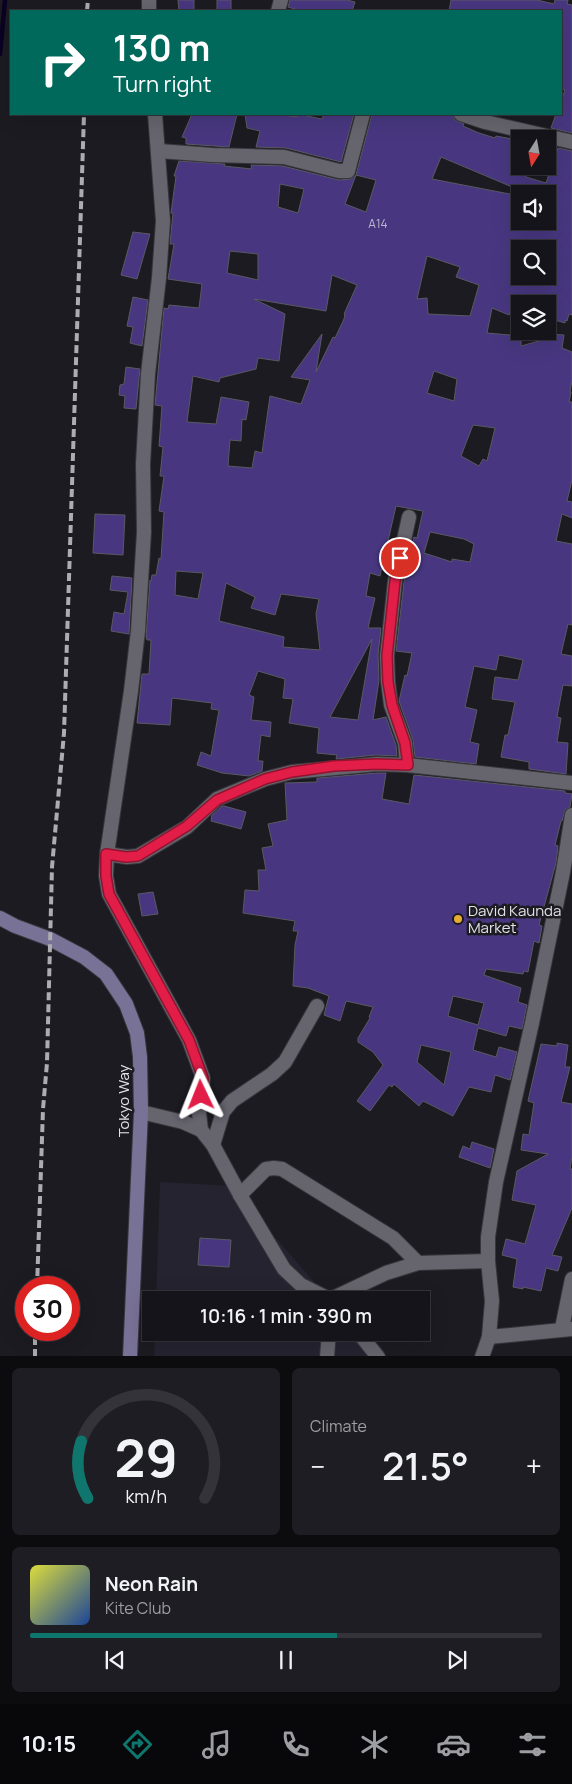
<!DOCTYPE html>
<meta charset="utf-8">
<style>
body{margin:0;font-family:Manrope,sans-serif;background:#1e1d23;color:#f1f3f6;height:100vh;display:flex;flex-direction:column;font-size:19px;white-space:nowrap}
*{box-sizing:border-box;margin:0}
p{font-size:16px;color:#9d9ea2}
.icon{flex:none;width:28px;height:28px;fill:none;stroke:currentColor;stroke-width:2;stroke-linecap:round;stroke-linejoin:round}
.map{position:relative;height:1356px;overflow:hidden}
.details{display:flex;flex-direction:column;gap:12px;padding:12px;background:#0c0b0e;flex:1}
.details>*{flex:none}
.banner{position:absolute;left:10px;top:10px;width:552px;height:105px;border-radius:0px;box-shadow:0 5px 20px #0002,0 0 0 1px #343339;background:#00695c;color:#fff;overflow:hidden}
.needle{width:32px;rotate:191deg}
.buttons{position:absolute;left:511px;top:130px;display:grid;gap:10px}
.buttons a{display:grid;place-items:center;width:45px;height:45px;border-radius:0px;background:#15141a;box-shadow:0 5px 20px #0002,0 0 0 1px #343339;font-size:25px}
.speed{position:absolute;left:15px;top:1276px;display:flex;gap:10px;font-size:25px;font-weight:700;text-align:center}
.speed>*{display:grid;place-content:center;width:65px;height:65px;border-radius:50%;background:#15141a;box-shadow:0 5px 20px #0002,0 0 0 1px #343339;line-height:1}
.speed .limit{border:8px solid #d22;background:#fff;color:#111}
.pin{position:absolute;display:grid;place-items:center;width:42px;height:42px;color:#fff;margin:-21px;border:2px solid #fff;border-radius:50%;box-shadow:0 1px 5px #0007}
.me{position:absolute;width:55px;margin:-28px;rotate:358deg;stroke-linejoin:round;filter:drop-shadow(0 0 4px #0008)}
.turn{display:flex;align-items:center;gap:18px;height:105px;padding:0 20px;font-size:22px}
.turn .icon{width:65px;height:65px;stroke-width:2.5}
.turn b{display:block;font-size:35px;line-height:42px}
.big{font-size:38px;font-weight:600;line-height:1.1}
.details .tile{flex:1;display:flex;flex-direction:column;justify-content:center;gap:8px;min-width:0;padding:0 18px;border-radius:8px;background:#1e1d23}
.details .dial{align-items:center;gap:0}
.dial svg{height:130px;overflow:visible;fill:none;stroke:#343339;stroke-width:7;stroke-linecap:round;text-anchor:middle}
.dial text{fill:#f1f3f6;stroke:none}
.song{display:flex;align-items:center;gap:15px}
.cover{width:60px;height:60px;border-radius:8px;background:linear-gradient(135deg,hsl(60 70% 55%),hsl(220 70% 35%))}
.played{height:5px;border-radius:2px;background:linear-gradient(90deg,#0f766e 60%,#343339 60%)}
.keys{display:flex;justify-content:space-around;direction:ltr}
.heat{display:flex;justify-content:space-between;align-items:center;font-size:28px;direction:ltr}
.details .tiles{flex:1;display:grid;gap:12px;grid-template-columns:1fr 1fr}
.tile:last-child{grid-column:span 2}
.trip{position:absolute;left:142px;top:1291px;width:288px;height:50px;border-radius:0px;background:#15141a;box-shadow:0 5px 20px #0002,0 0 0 1px #343339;font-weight:600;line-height:50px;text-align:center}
.tab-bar{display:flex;height:80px;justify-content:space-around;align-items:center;background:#08080a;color:#9d9ea2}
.tab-bar .icon{width:35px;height:35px}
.tab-bar .current{color:#0f766e}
.tab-bar b{font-size:22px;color:#f1f3f6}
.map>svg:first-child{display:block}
</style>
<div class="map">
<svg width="572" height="1357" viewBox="0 0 572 1357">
<rect width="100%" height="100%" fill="#1c1b22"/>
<g fill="#252330">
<polygon points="160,1182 230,1186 330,1300 156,1300"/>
<polygon points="155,1332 359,1333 378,1357 154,1357"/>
</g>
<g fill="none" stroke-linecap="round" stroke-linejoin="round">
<polyline stroke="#0b0123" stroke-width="4.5" points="0,54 5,0"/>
</g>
<g fill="#483780" stroke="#5a5962" fill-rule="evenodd">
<polygon points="178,0 194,0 194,11 179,11"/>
<rect x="217" y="0" width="14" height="11"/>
<polygon points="290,0 347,0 355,2 352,11 301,11 288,7"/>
<polygon points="451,0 537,0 554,4 555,0 568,0 567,4 572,5 572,133 551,128 556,114 561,114 561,101 565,90 561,89 561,11 449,11"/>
<polygon points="192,114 237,114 229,147 186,144 186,138 182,137"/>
<polygon points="245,114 279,114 297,117 297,114 322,119 324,114 354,114 341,162 286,148 256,147 260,131 247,128"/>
<path d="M372,114H452L455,120L464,124L463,126L479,133L495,138L496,136L518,140L514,161L520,162V166H522L521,174L526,175V177L546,183L558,148L572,151V315L569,314L567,321L565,320V323L548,318V304H520V310L512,308L509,315L492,308L487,333L521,336V346L546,339L547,334L564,335L562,348L572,352V381L570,391L571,392L569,402H572V480L567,501L572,502V518L562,514L556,541L572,544V625L568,624L561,654L572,656V686L563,685L557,717L561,718L557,742L568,743L566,774L529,769V762L501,757L505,735H508L515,702L492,699L495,677L518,680L523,660L499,655L496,670L474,666L465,707L477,710L470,742L479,744L476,764L415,757L413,740L399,701L405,675L407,676L412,653L396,651L404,582L414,537L417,538L423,511L396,506L380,576L370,573L366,596L375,598L368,628H381L378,655L379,680L373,720L386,717L396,745L397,756L376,755L336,759L337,755L317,753L319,728L289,723L293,699L283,698L285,679L258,671L249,695L254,697L251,720L271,722L270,737L261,735L258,761H263L262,771L249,776L222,773L197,765L201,752L211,756L219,710L211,709L212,703L172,698L170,725L137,723L142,674H149L151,640H147L146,636L150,580L151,581L152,575H156L159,558L161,559L164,512L159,511L164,476H160L163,447L159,446L162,406L155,405L164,308L168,309L169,305L199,308L202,284L168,279L174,244H170L173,213H171L176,176H174L179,161L225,164L224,166L252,169L251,165L283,166L339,180L351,179L356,175L345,204L366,212L376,180L356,175ZM441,157L517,189L515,194H548V221H520V196L432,179ZM280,184L304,189L298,213L278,207ZM520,249H548V276H520ZM230,251L258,254V280L227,273ZM427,256L460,267L456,277L479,285L470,316L428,314L427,298L417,299ZM332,275L357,285L344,314H345L344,319L335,338L333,337L316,372L322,334L291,377L310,380L301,404L270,396L262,453L255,451L252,468L228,466L230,440L241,441L242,419L246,420L249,402L221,397L216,424L187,422L193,376L219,382L220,378L256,369L258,358L279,361L285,314L254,299L326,311ZM434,371L457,379L454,401L427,393ZM473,425L495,428L487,461L483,459L479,466L461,456ZM430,532L464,539L474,544L470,562L452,559V562L424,553ZM176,571L203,573L198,599L175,595ZM226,583L255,597L251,608L275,615L281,594L319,599L316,614L320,650L283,647L284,637L219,621ZM372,639L358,720L330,717Z"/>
<polygon points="133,232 150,234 137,279 121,275"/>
<polygon points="133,297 148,300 142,346 130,343 133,327 127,326"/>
<polygon points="126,367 140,369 136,409 124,408 125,396 119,395 120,385 124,384"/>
<polygon points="95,514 125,515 123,555 93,553"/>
<polygon points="112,576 132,578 129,634 111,631 114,612 124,614 128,592 110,590"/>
<path d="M377,773H386L382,799L409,804L414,775L565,791V793L572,794L570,807L565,810L562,821H561L555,845L558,846L556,863L539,925L542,926L539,943L534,941L528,972L524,971L523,974L486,969L484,975L521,988L518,1002L527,1005L522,1029L509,1026L506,1036L478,1028L473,1050L496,1057L499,1047L517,1052L510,1080L495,1075L491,1092L469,1087L453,1116L423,1101L419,1106L394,1084L392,1087L389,1085L370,1111L357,1101L383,1065L373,1052L358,1042V1038L370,1018L369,1017L373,1007L346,1001L340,1021L324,1015L329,996L308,988L293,986L295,945L298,931H293L295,921L243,913L245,890L259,891L258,870H266L262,848L273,846L268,824L287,820L285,783L317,782V778ZM453,996L484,1003L478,1025L448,1016ZM421,1045L451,1052L444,1085L417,1062Z"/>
<polygon points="222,806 224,806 246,812 241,829 211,821 212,815"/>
<polygon points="153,892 158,914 142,916 138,894"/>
<polygon points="557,1043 568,1045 565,1067 570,1067 561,1102 572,1104 572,1156 570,1169 572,1169 572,1208 552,1255 562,1257 558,1271 546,1268 541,1291 523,1287 523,1289 513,1287 517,1259 502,1255 506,1239 525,1244 536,1205 512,1200 517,1171 548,1154 521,1150 523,1134 529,1135 534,1103 528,1101 541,1044 557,1046"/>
<polygon points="472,1142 494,1149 490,1168 459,1157 463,1146 470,1149"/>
<polygon points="200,1238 231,1240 229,1267 198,1265"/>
</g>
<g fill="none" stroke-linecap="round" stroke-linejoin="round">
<defs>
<g id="minor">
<polyline points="149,11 149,0"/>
<polyline points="278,11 281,0"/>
<polyline points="155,114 163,221 159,278 148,374 143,464 144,532 138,631 131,691 107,854 106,876 109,894 189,1040 203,1078 199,1113 201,1130"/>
<polyline points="461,114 485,122 572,142"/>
<polyline points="159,151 212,155 284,157 339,171 348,171 363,114"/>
<polyline points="407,765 405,743 391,705 388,682 387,656 395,581 409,517"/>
<polyline points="107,854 127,857 138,856 187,827 217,799 265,779 292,772 377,764 407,765 572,783"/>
<polyline points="141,1112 183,1122 201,1130 213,1145 240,1195 284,1269 301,1285 331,1300"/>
<polyline points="213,1145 223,1112 232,1101 272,1074 285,1062 317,1006"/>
<polyline points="240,1195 266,1169 274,1168 282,1169 393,1238 418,1263"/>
<polyline points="332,1300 331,1299 386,1273 418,1263 488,1261"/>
<polyline points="562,1328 572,1279"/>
<polyline points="358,1332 378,1357"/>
<polyline points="489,1337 572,1329"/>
<polyline points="327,1357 329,1332"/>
</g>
<polyline id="tertiary" points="482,1357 489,1337 492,1301 488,1261 488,1237 496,1182 532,1023 563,872 572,815"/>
<polyline id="secondary" points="0,918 15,926 50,939 84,957 106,974 126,1004 137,1033 140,1057 141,1112 130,1357"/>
</defs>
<use href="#minor" stroke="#37363c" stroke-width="16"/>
<use href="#tertiary" stroke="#37363c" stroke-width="16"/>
<use href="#secondary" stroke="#37363c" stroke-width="16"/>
<use href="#minor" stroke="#66656e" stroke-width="14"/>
<use href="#tertiary" stroke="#66656e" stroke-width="14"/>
<use href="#secondary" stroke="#797297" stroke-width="14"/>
<g stroke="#adacb1" stroke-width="4" stroke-dasharray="8 4" stroke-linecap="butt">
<polyline points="87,11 88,0"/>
<polyline points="37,1288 43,1109 47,1063 52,867 64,733 84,114"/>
<polyline points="35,1357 35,1330"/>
</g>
</g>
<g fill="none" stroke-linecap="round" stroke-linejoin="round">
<defs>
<polyline id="route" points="201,1095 203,1078 189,1040 109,894 106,876 106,854 126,857 138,856 187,826 217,800 265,779 292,772 334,766 377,764 408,765 405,743 392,705 388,682 387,656 395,581 400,558"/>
</defs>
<use href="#route" stroke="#92132f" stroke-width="12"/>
<use href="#route" stroke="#e11d48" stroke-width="9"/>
</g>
<circle fill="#e6ac36" stroke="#1c1b22" stroke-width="2" cx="458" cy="919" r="5"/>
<g text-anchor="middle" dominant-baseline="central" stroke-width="5" stroke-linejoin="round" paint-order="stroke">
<g font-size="12" fill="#bcb7cd">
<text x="378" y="223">A14</text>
</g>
<g font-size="15" fill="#e3e2e7" stroke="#1c1b22" text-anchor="start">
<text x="468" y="910">David Kaunda<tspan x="468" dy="17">Market</tspan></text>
</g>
<g font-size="15" fill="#e3e2e7" stroke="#1c1b22">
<text transform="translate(123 1101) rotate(-90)">Tokyo Way</text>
</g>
</g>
</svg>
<div class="buttons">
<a><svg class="needle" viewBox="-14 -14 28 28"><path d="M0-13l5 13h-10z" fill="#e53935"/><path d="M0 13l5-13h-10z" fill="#9d9ea2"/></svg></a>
<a><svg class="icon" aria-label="sound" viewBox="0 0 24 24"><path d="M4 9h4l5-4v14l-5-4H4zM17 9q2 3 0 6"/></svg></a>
<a><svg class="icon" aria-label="search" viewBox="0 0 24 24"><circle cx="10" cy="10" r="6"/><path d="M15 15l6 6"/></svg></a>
<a><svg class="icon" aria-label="layers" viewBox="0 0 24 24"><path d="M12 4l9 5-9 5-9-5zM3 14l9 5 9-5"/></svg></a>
</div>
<div class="speed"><div class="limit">30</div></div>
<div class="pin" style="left:400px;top:558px;background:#d93025"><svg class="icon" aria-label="arrive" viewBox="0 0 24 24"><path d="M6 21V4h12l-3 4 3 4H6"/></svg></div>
<svg class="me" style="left:201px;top:1095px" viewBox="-20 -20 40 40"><path d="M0-17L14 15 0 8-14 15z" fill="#e11d48" stroke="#fff" stroke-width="4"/></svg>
<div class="trip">10:16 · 1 min · 390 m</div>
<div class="banner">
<div class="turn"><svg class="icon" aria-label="right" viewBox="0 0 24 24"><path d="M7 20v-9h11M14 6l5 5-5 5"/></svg><div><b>130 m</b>Turn right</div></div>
</div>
</div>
<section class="details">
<div class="tiles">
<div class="tile dial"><svg viewBox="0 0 100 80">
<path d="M14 69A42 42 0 1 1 86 69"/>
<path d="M14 69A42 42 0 0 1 10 34" stroke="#0f766e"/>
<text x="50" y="56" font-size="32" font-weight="700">29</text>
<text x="50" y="72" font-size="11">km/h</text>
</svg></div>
<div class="tile"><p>Climate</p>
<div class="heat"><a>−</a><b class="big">21.5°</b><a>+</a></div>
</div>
<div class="tile">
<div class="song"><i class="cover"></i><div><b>Neon Rain</b><p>Kite Club</p></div></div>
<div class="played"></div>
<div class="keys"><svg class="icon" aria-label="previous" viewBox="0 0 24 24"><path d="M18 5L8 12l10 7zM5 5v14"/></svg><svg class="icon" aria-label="pause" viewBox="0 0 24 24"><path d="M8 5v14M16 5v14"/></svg><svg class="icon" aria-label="next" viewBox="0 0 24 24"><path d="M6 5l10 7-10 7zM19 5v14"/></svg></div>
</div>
</div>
</section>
<nav class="tab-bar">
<b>10:15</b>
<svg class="icon current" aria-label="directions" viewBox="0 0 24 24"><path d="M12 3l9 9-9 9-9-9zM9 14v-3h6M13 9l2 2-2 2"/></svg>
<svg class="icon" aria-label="music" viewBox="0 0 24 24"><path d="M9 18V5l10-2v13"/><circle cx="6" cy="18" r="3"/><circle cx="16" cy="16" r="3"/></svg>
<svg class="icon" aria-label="phone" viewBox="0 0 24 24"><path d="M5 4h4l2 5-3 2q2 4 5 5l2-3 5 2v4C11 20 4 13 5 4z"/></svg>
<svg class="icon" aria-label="climate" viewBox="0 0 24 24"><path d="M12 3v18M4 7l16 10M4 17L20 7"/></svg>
<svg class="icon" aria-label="car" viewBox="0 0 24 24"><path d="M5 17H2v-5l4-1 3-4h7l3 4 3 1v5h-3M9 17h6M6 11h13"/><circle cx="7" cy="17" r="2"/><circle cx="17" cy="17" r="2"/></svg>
<svg class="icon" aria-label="filters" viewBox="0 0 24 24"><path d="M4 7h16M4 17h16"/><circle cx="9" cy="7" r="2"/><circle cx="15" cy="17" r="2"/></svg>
</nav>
